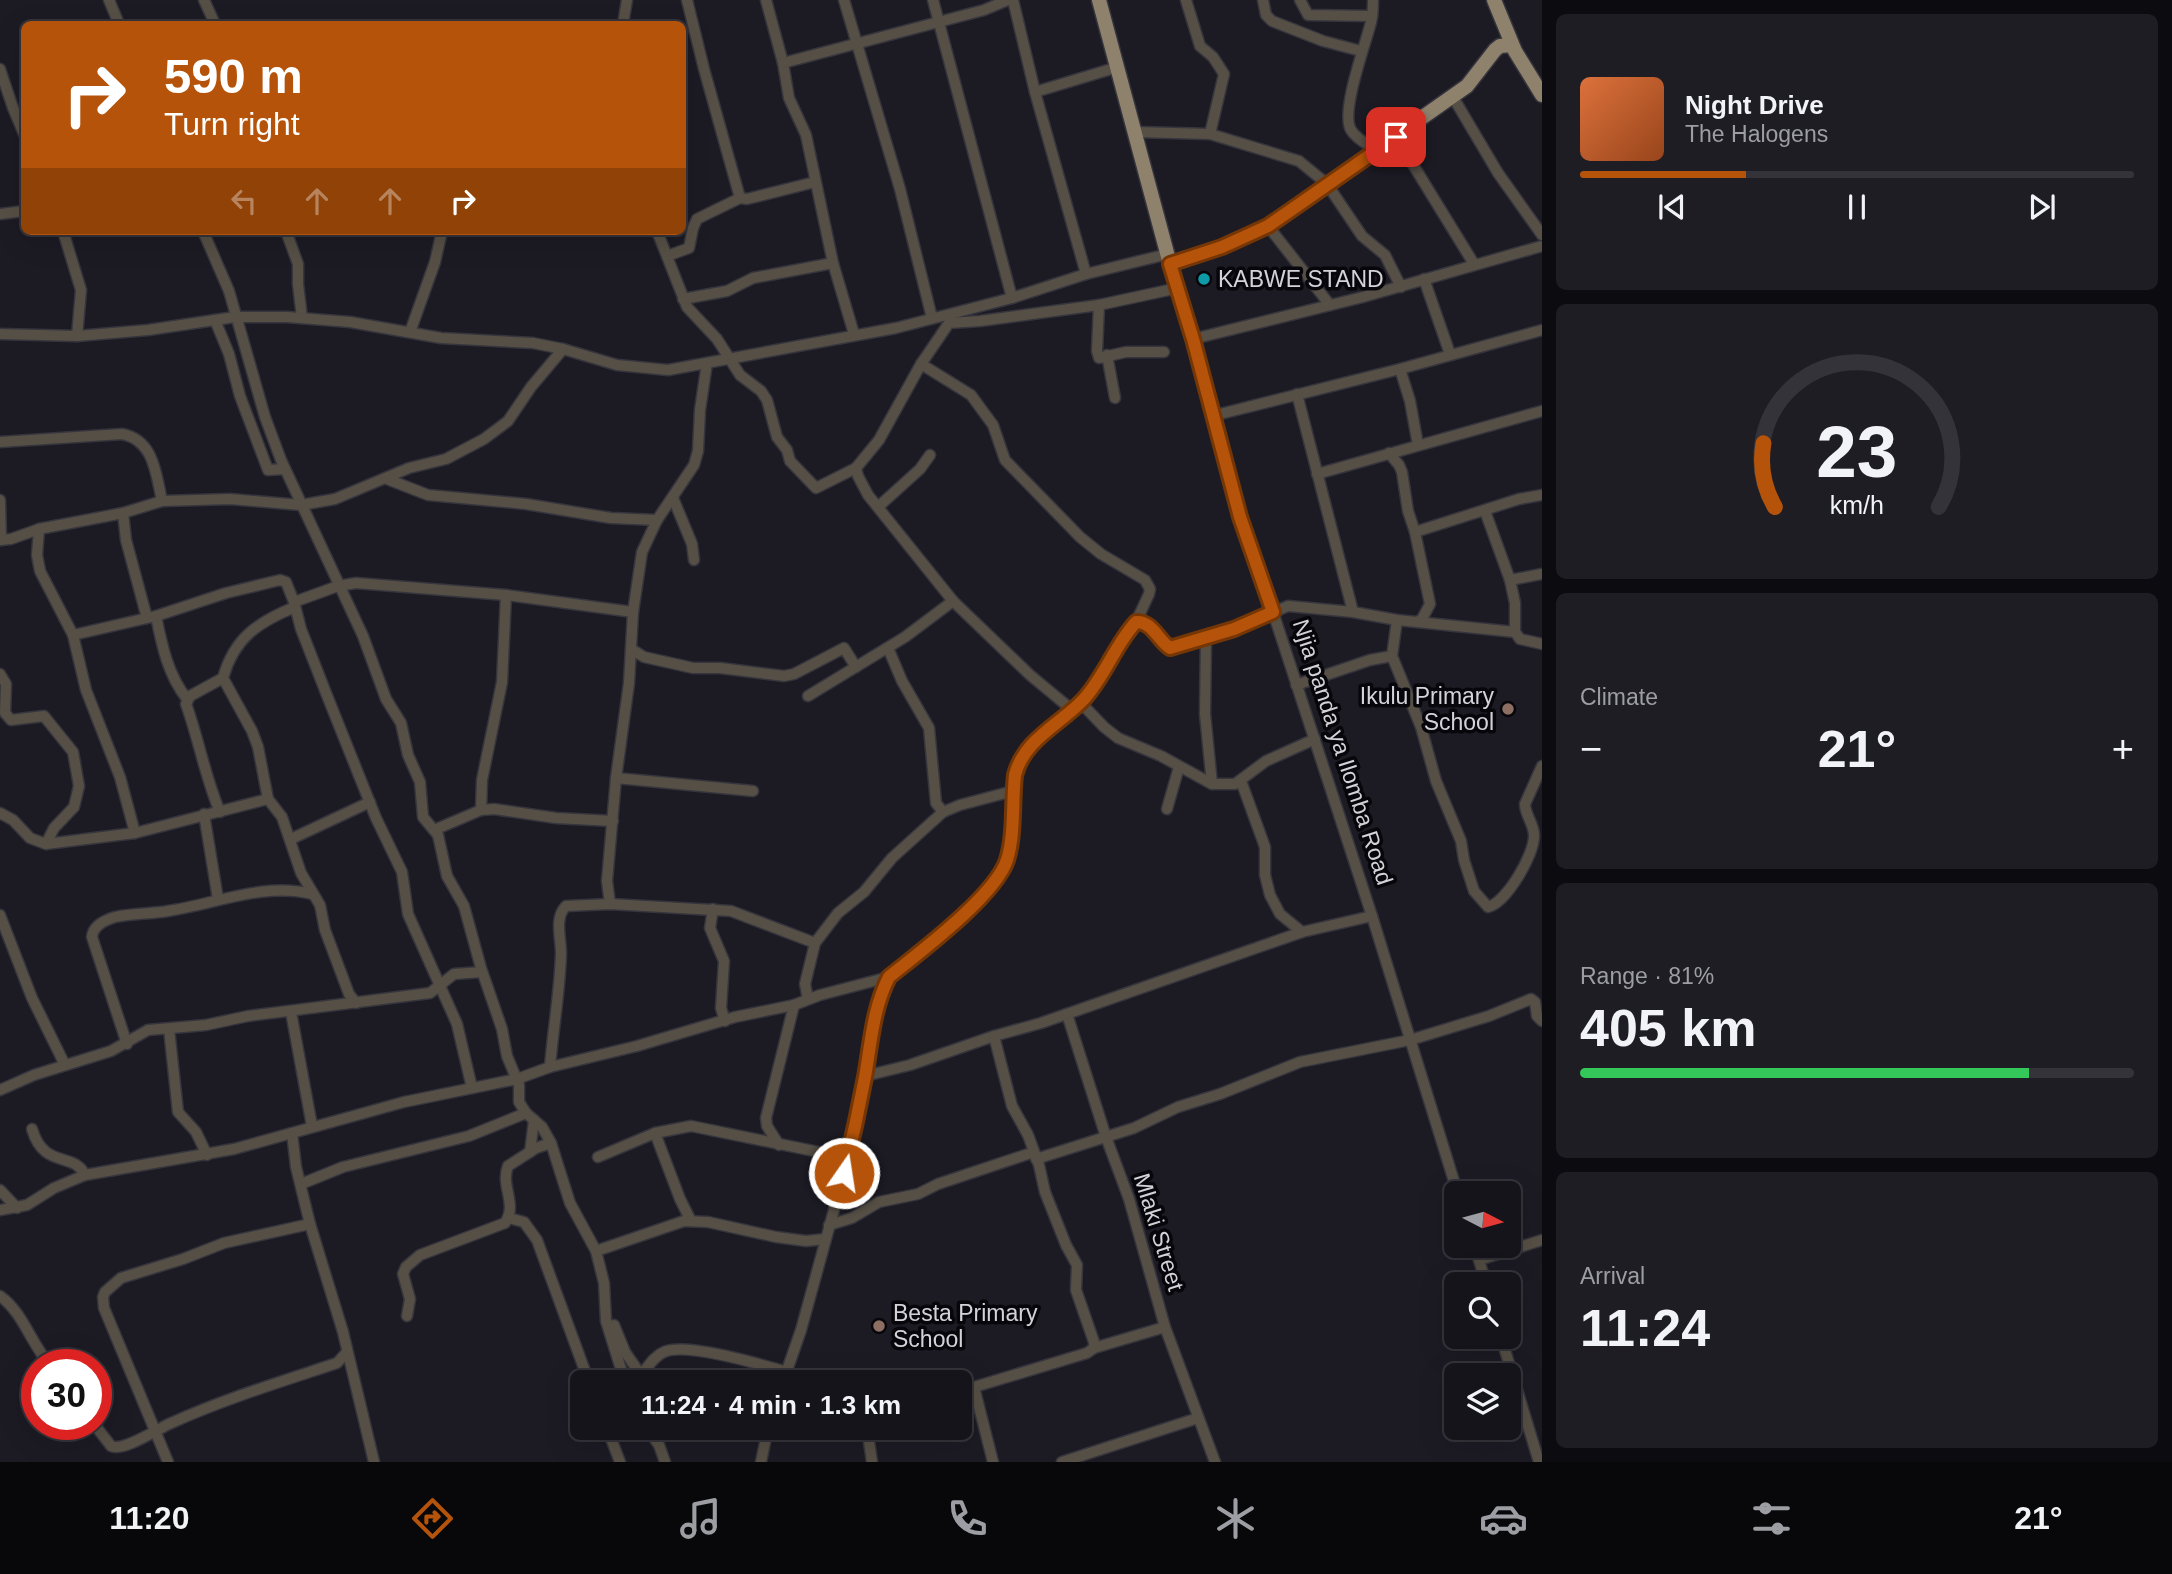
<!DOCTYPE html>
<meta charset="utf-8">
<style>
body{margin:0;font-family:Helvetica,sans-serif;background:#1e1d24;color:#f1f3f6;height:100vh;display:flex;flex-direction:column;font-size:26px;white-space:nowrap}
*{box-sizing:border-box;margin:0}
p{font-size:23px;color:#9d9ea3}
.icon{flex:none;width:38px;height:38px;fill:none;stroke:currentColor;stroke-width:2;stroke-linecap:round;stroke-linejoin:round}
.map{position:relative;flex:1;overflow:hidden}
.sheet{display:flex;flex-direction:column;gap:14px;padding:14px;background:#0c0b0f;width:630px}
.sheet>*{flex:none}
.hud{position:absolute;left:21px;top:21px;width:665px;height:214px;border-radius:10px;box-shadow:0 7px 28px #0002,0 0 0 2px #34333a;background:#b45309;color:#fff;overflow:hidden}
.needle{width:46px;rotate:96deg}
.buttons{position:absolute;left:1444px;top:1181px;display:grid;gap:14px}
.buttons a{display:grid;place-items:center;width:77px;height:77px;border-radius:10px;background:#15141b;box-shadow:0 7px 28px #0002,0 0 0 2px #34333a;font-size:35px}
.speed{position:absolute;left:21px;top:1349px;display:flex;gap:14px;font-size:35px;font-weight:700;text-align:center}
.speed>*{display:grid;place-content:center;width:91px;height:91px;border-radius:50%;background:#15141b;box-shadow:0 7px 28px #0002,0 0 0 2px #34333a;line-height:1}
.speed .limit{border:10px solid #d22;background:#fff;color:#111}
.pin{position:absolute;display:grid;place-items:center;width:60px;height:60px;color:#fff;margin:-30px;border-radius:14px;box-shadow:0 4px 10px #0006}
.me{position:absolute;width:77px;margin:-38px;rotate:13deg;stroke-linejoin:round;filter:drop-shadow(0 0 5px #0008)}
.turn{display:flex;align-items:center;gap:24px;height:147px;padding:0 28px;font-size:32px}
.turn .icon{width:91px;height:91px;stroke-width:2.5}
.turn b{display:block;font-size:49px;line-height:60px}
.lanes{display:flex;align-items:center;height:66px;padding:0 28px;background:#0003;justify-content:center;gap:35px;direction:ltr}
.lanes .off{opacity:.35}
.big{font-size:52px;font-weight:700;line-height:1.1}
.sheet .tile{flex:1;display:flex;flex-direction:column;justify-content:center;gap:10px;min-width:0;padding:0 24px;border-radius:10px;background:#1e1d24}
.sheet .dial{align-items:center;gap:0}
.dial svg{height:182px;overflow:visible;fill:none;stroke:#34333a;stroke-width:7;stroke-linecap:round;text-anchor:middle}
.dial text{fill:#f1f3f6;stroke:none}
.song{display:flex;align-items:center;gap:21px}
.cover{width:84px;height:84px;border-radius:10px;background:linear-gradient(135deg,hsl(20 70% 55%),hsl(20 70% 35%))}
.played{height:7px;border-radius:4px;background:linear-gradient(90deg,#b45309 30%,#34333a 30%)}
.keys{display:flex;justify-content:space-around;direction:ltr}
.heat{display:flex;justify-content:space-between;align-items:center;font-size:38px;direction:ltr}
.charge{height:10px;border-radius:5px;background:linear-gradient(90deg,#34c759 81%,#34333a 0)}
.trip{position:absolute;left:570px;top:1370px;width:402px;height:70px;border-radius:10px;background:#15141b;box-shadow:0 7px 28px #0002,0 0 0 2px #34333a;font-weight:700;line-height:70px;text-align:center}
.tab-bar{display:flex;height:112px;justify-content:space-around;align-items:center;background:#08080b;color:#9d9ea3}
.tab-bar .icon{width:49px;height:49px}
.tab-bar .current{color:#b45309}
.tab-bar b{font-size:32px;color:#f1f3f6}
main{display:flex;flex:1;min-height:0}
.map>svg:first-child{display:block}
</style>
<main>
<div class="map">
<svg width="1542" height="1462" viewBox="0 0 1542 1462">
<rect width="100%" height="100%" fill="#1c1b24"/>
<g fill="none" stroke-linecap="round" stroke-linejoin="round">
<defs>
<g id="minor">
<polyline points="109,0 119,24"/>
<polyline points="204,0 215,24"/>
<polyline points="687,0 704,69 740,198 747,199 815,182"/>
<polyline points="766,0 783,63 789,98 806,135 833,263 854,334"/>
<polyline points="844,0 900,189 932,318"/>
<polyline points="933,0 1012,298"/>
<polyline points="1013,0 1035,92 1086,274"/>
<polyline points="1186,0 1200,46 1213,57 1224,74 1210,134"/>
<polyline points="1263,0 1266,15 1272,21 1323,41 1361,51"/>
<polyline points="1300,0 1308,15 1372,16"/>
<path d="M1373,0C1373,7 1373,15 1371,22C1366,43 1340,112 1351,130C1356,139 1369,145 1377,151"/>
<polyline points="623,24 627,0"/>
<polyline points="783,63 984,10 1008,0"/>
<polyline points="0,69 13,108 24,134"/>
<polyline points="1035,92 1118,67"/>
<polyline points="1453,97 1498,173 1542,235"/>
<polyline points="1136,132 1210,134 1299,161 1327,184 1362,236 1385,255 1401,287"/>
<polyline points="1396,137 1474,264"/>
<polyline points="0,214 24,211"/>
<polyline points="1268,226 1330,305"/>
<polyline points="63,231 81,290 77,336"/>
<polyline points="203,231 229,291 265,417 281,460 363,636 386,699 401,723 408,755 420,782 423,817 438,835 447,876 464,906 481,968 502,1029 507,1056 519,1085 519,1102 526,1113 542,1127 551,1143 570,1203 596,1251 604,1283 606,1321 625,1382"/>
<polyline points="286,231 298,264 298,284 302,318"/>
<polyline points="657,231 687,307 717,339 740,375 761,391 767,400 777,437 787,450 790,461 816,488 856,468"/>
<polyline points="667,256 689,248 693,228 697,219 740,198"/>
<polyline points="1170,264 1193,339 1240,517 1273,612 1372,916 1458,1194"/>
<polyline points="1424,279 1450,354"/>
<polyline points="683,299 727,291 753,278 833,263"/>
<polyline points="1099,305 1097,351 1099,358 1126,352 1164,352"/>
<polyline points="215,320 229,354 240,396 268,470 285,469"/>
<polyline points="410,332 435,262 442,231"/>
<polyline points="0,334 77,336 148,330 235,317 287,317 350,322 441,338 533,343 563,349 617,365 668,370 896,328 1012,298 1086,274 1168,254"/>
<polyline points="1193,339 1363,297 1542,246"/>
<polyline points="1107,355 1115,398"/>
<polyline points="921,364 971,395 993,425 1005,460 1080,537 1101,554 1145,580 1150,589 1149,594 1136,622"/>
<polyline points="1400,369 1410,401 1418,445"/>
<polyline points="1297,394 1353,612"/>
<polyline points="1212,416 1400,369 1542,330"/>
<path d="M0,442L122,434C154,440 156,474 162,501"/>
<polyline points="1389,453 1399,465 1402,472 1408,511 1415,532 1430,604 1422,619 1417,622"/>
<polyline points="1317,474 1542,411"/>
<polyline points="387,479 428,495 526,504 611,518 657,520"/>
<polyline points="673,498 692,544 694,560"/>
<polyline points="0,500 1,540"/>
<polyline points="878,507 920,469 930,455"/>
<polyline points="1485,511 1510,580 1515,603 1515,632 1520,639 1542,644"/>
<polyline points="123,513 126,540 147,618"/>
<polyline points="39,529 37,555 40,571 73,635 86,690 120,777 135,833"/>
<polyline points="1415,532 1519,499 1542,495"/>
<polyline points="0,540 11,539 39,529 123,513 162,501 230,499 301,505 335,499 409,468 446,459 484,439 508,421 531,387 563,349"/>
<polyline points="1510,580 1542,574"/>
<polyline points="294,602 338,586 356,583 506,595 633,612"/>
<path d="M295,607C258,622 234,638 223,678L252,731L258,747L268,799L282,817L301,873L320,905L325,930L349,994L356,1003"/>
<path d="M156,616C162,646 168,675 187,699"/>
<path d="M1397,620L1392,656L1421,727L1436,781L1461,841L1464,860L1474,891L1488,907C1506,903 1535,854 1534,835C1534,824 1525,815 1525,804L1542,766"/>
<polyline points="73,635 156,616 226,593 280,580 286,582 294,602 301,629 328,698 376,818 402,872 408,914 457,1024 472,1088"/>
<polyline points="1206,638 1205,714 1212,784"/>
<polyline points="888,648 902,681 929,728 936,803 943,812"/>
<polyline points="631,649 644,657 693,668 720,668 784,676 794,674 844,648 856,667"/>
<polyline points="0,674 6,684 5,713 11,720 44,716 73,752 79,786 74,807 54,828 46,844"/>
<polyline points="1296,685 1370,660 1392,656"/>
<polyline points="808,696 905,637 953,601"/>
<polyline points="1081,703 1104,727 1118,738 1161,756 1212,784 1235,784 1266,761 1315,739"/>
<polyline points="1071,709 1030,675 953,601 868,495 858,476 856,468 879,440 921,364 949,323 980,321 1099,305 1178,288"/>
<polyline points="616,778 753,791"/>
<polyline points="1241,781 1265,847 1265,875 1270,895 1280,914 1302,932"/>
<polyline points="1167,809 1179,767"/>
<polyline points="481,810 482,780 502,682 506,595"/>
<path d="M220,812C205,777 199,740 186,704L190,696L223,678"/>
<polyline points="0,813 13,820 30,838 46,844 135,833 268,799"/>
<polyline points="204,814 218,899"/>
<polyline points="434,830 481,810 494,809 556,818 613,821"/>
<polyline points="291,839 370,802"/>
<polyline points="610,904 607,881 616,778 629,683 633,612 642,552 657,520 694,465 698,451 700,410 707,363"/>
<polyline points="713,909 710,928 724,961 721,1008 725,1021"/>
<polyline points="0,915 32,998 65,1065"/>
<polyline points="808,999 805,984 815,943 838,913 864,892 892,858 943,812 960,805 1013,791"/>
<polyline points="291,1012 312,1126"/>
<polyline points="1067,1014 1106,1137 1129,1199 1165,1327 1215,1462"/>
<polyline points="169,1029 178,1112 196,1132 207,1155"/>
<path d="M127,1044L92,937C93,926 105,920 115,917C132,913 151,914 168,911C215,904 264,882 312,894"/>
<path d="M550,1067C553,1029 560,991 561,953C561,938 554,918 566,906L610,904L731,911L815,943"/>
<polyline points="865,1076 910,1065 994,1036 1041,1023 1302,932 1372,916"/>
<polyline points="0,1090 34,1075 111,1051 148,1030 206,1025 248,1016 430,993 454,974 482,972"/>
<path d="M32,1129C44,1170 74,1151 85,1175"/>
<polyline points="292,1133 296,1167 310,1224 343,1332 374,1462"/>
<polyline points="655,1133 680,1199 691,1221"/>
<polyline points="779,1145 767,1126 766,1118 794,1005"/>
<polyline points="530,1152 534,1120"/>
<polyline points="598,1157 655,1133 691,1126 848,1158"/>
<polyline points="1036,1159 1134,1128 1178,1107 1220,1094 1300,1062 1410,1040 1489,1016 1531,999 1535,1002 1537,1016 1542,1021"/>
<polyline points="301,1184 343,1167 469,1136 526,1113"/>
<polyline points="0,1190 17,1208"/>
<polyline points="0,1210 27,1205 54,1188 85,1175 234,1149 404,1102 517,1079 550,1067 637,1046 735,1017 794,1005 820,995 889,977"/>
<polyline points="509,1218 524,1222 537,1240 589,1382"/>
<polyline points="829,1225 852,1218 879,1202 918,1194 938,1184 1034,1152"/>
<polyline points="1475,1246 1486,1284"/>
<polyline points="596,1251 684,1221 708,1222 776,1237 806,1241 825,1239"/>
<polyline points="1479,1260 1542,1240"/>
<path d="M0,1296C23,1312 31,1344 50,1365"/>
<path d="M407,1316L410,1299L403,1274L406,1267L420,1255L505,1223C518,1204 500,1186 508,1166L536,1148L551,1143"/>
<polyline points="614,1325 625,1352 641,1375 643,1382"/>
<polyline points="1501,1337 1539,1462"/>
<polyline points="1094,1348 1165,1327"/>
<path d="M641,1375C648,1367 654,1356 664,1352C686,1342 763,1365 787,1372"/>
<path d="M783,1382L801,1330L840,1188L865,1076L871,1035L881,996L889,977C920,952 1000,894 1008,856C1014,827 1007,793 1017,765C1028,737 1061,721 1081,702C1105,679 1114,646 1136,622C1152,621 1158,640 1170,647L1234,629L1288,606L1353,612L1397,620L1515,632"/>
<polyline points="974,1387 993,1462"/>
<polyline points="961,1391 1087,1353 1094,1348 1094,1342 1076,1290 1077,1265 1066,1245 1045,1192 1039,1165 1028,1135 1012,1106 994,1036"/>
<path d="M94,1424L111,1446C123,1452 156,1430 169,1424C224,1399 280,1382 337,1363L347,1352"/>
<polyline points="607,1428 620,1462"/>
<polyline points="647,1428 659,1445 665,1462"/>
<polyline points="808,1428 820,1431 837,1428"/>
<polyline points="867,1428 872,1462"/>
<polyline points="168,1462 104,1308 103,1297 105,1292 121,1278 183,1259 224,1243 310,1224"/>
<polyline points="761,1462 768,1428"/>
<polyline points="1062,1462 1198,1418"/>
</g>
<g id="major">
<polyline points="1099,0 1170,264 1222,247 1268,226 1467,86 1495,50 1500,46 1512,45"/>
<polyline points="1494,0 1515,51 1542,95"/>
</g>
</defs>
<use href="#minor" stroke="#36353d" stroke-width="13"/>
<use href="#major" stroke="#36353d" stroke-width="17"/>
<use href="#minor" stroke="#554f45" stroke-width="10"/>
<use href="#major" stroke="#8f826d" stroke-width="14"/>
</g>
<g fill="none" stroke-linecap="round" stroke-linejoin="round">
<defs>
<path id="route" d="M844,1173C852,1141 859,1109 865,1077C871,1043 873,1008 889,977C920,952 995,896 1007,860C1015,834 1012,802 1015,775C1024,739 1061,724 1084,699C1105,676 1115,645 1136,622C1152,621 1158,640 1170,648L1234,629L1273,612L1240,517L1193,339L1170,264L1222,247L1268,226L1396,137"/>
</defs>
<use href="#route" stroke="#753606" stroke-width="18"/>
<use href="#route" stroke="#b45309" stroke-width="12"/>
</g>
<circle fill="#0f9aa8" stroke="#07060a" stroke-width="2.5" cx="1204" cy="279" r="7"/>
<g fill="#8d6e63" stroke="#07060a" stroke-width="2.5">
<circle cx="1508" cy="709" r="7"/>
<circle cx="879" cy="1326" r="7"/>
</g>
<g text-anchor="middle" dominant-baseline="central" stroke-width="7" stroke-linejoin="round" paint-order="stroke">
<g font-size="23" fill="#d3d2d8" stroke="#07060a" text-anchor="start">
<text x="1218" y="279">KABWE STAND</text>
<text x="1494" y="696" text-anchor="end">Ikulu Primary<tspan x="1494" dy="26">School</tspan></text>
<text x="893" y="1313">Besta Primary<tspan x="893" dy="26">School</tspan></text>
</g>
<g font-size="23" fill="#d3d2d8" stroke="#07060a">
<text transform="translate(1343 752) rotate(72)">Njia panda ya Ilomba Road</text>
<text transform="translate(1159 1232) rotate(73)">Mlaki Street</text>
</g>
</g>
</svg>
<div class="buttons">
<a><svg class="needle" viewBox="-14 -14 28 28"><path d="M0-13l5 13h-10z" fill="#e53935"/><path d="M0 13l5-13h-10z" fill="#9d9ea3"/></svg></a>
<a><svg class="icon" aria-label="search" viewBox="0 0 24 24"><circle cx="10" cy="10" r="6"/><path d="M15 15l6 6"/></svg></a>
<a><svg class="icon" aria-label="layers" viewBox="0 0 24 24"><path d="M12 4l9 5-9 5-9-5zM3 14l9 5 9-5"/></svg></a>
</div>
<div class="speed"><div class="limit">30</div></div>
<div class="pin" style="left:1396px;top:137px;background:#d93025"><svg class="icon" aria-label="arrive" viewBox="0 0 24 24"><path d="M6 21V4h12l-3 4 3 4H6"/></svg></div>
<svg class="me" style="left:844px;top:1173px" viewBox="-20 -20 40 40"><circle r="17" fill="#b45309" stroke="#fff" stroke-width="3"/><path d="M0-11L8 9 0 5-8 9z" fill="#fff"/></svg>
<div class="trip">11:24 · 4 min · 1.3 km</div>
<div class="hud">
<div class="turn"><svg class="icon" aria-label="right" viewBox="0 0 24 24"><path d="M7 20v-9h11M14 6l5 5-5 5"/></svg><div><b>590 m</b>Turn right</div></div>
<div class="lanes"><svg class="icon off" aria-label="left" viewBox="0 0 24 24"><path d="M17 20v-9H6M10 6l-5 5 5 5"/></svg><svg class="icon off" aria-label="ahead" viewBox="0 0 24 24"><path d="M12 20V5M6 11l6-6 6 6"/></svg><svg class="icon off" aria-label="ahead" viewBox="0 0 24 24"><path d="M12 20V5M6 11l6-6 6 6"/></svg><svg class="icon" aria-label="right" viewBox="0 0 24 24"><path d="M7 20v-9h11M14 6l5 5-5 5"/></svg></div>
</div>
</div>
<section class="sheet">
<div class="tile">
<div class="song"><i class="cover"></i><div><b>Night Drive</b><p>The Halogens</p></div></div>
<div class="played"></div>
<div class="keys"><svg class="icon" aria-label="previous" viewBox="0 0 24 24"><path d="M18 5L8 12l10 7zM5 5v14"/></svg><svg class="icon" aria-label="pause" viewBox="0 0 24 24"><path d="M8 5v14M16 5v14"/></svg><svg class="icon" aria-label="next" viewBox="0 0 24 24"><path d="M6 5l10 7-10 7zM19 5v14"/></svg></div>
</div>
<div class="tile dial"><svg viewBox="0 0 100 80">
<path d="M14 69A42 42 0 1 1 86 69"/>
<path d="M14 69A42 42 0 0 1 9 41" stroke="#b45309"/>
<text x="50" y="56" font-size="32" font-weight="700">23</text>
<text x="50" y="72" font-size="11">km/h</text>
</svg></div>
<div class="tile"><p>Climate</p>
<div class="heat"><a>−</a><b class="big">21°</b><a>+</a></div>
</div>
<div class="tile"><p>Range · 81%</p><b class="big">405 km</b><div class="charge"></div></div>
<div class="tile"><p>Arrival</p><b class="big">11:24</b></div>
</section>
</main>
<nav class="tab-bar">
<b>11:20</b>
<svg class="icon current" aria-label="directions" viewBox="0 0 24 24"><path d="M12 3l9 9-9 9-9-9zM9 14v-3h6M13 9l2 2-2 2"/></svg>
<svg class="icon" aria-label="music" viewBox="0 0 24 24"><path d="M9 18V5l10-2v13"/><circle cx="6" cy="18" r="3"/><circle cx="16" cy="16" r="3"/></svg>
<svg class="icon" aria-label="phone" viewBox="0 0 24 24"><path d="M5 4h4l2 5-3 2q2 4 5 5l2-3 5 2v4C11 20 4 13 5 4z"/></svg>
<svg class="icon" aria-label="climate" viewBox="0 0 24 24"><path d="M12 3v18M4 7l16 10M4 17L20 7"/></svg>
<svg class="icon" aria-label="car" viewBox="0 0 24 24"><path d="M5 17H2v-5l4-1 3-4h7l3 4 3 1v5h-3M9 17h6M6 11h13"/><circle cx="7" cy="17" r="2"/><circle cx="17" cy="17" r="2"/></svg>
<svg class="icon" aria-label="filters" viewBox="0 0 24 24"><path d="M4 7h16M4 17h16"/><circle cx="9" cy="7" r="2"/><circle cx="15" cy="17" r="2"/></svg>
<b>21°</b>
</nav>
